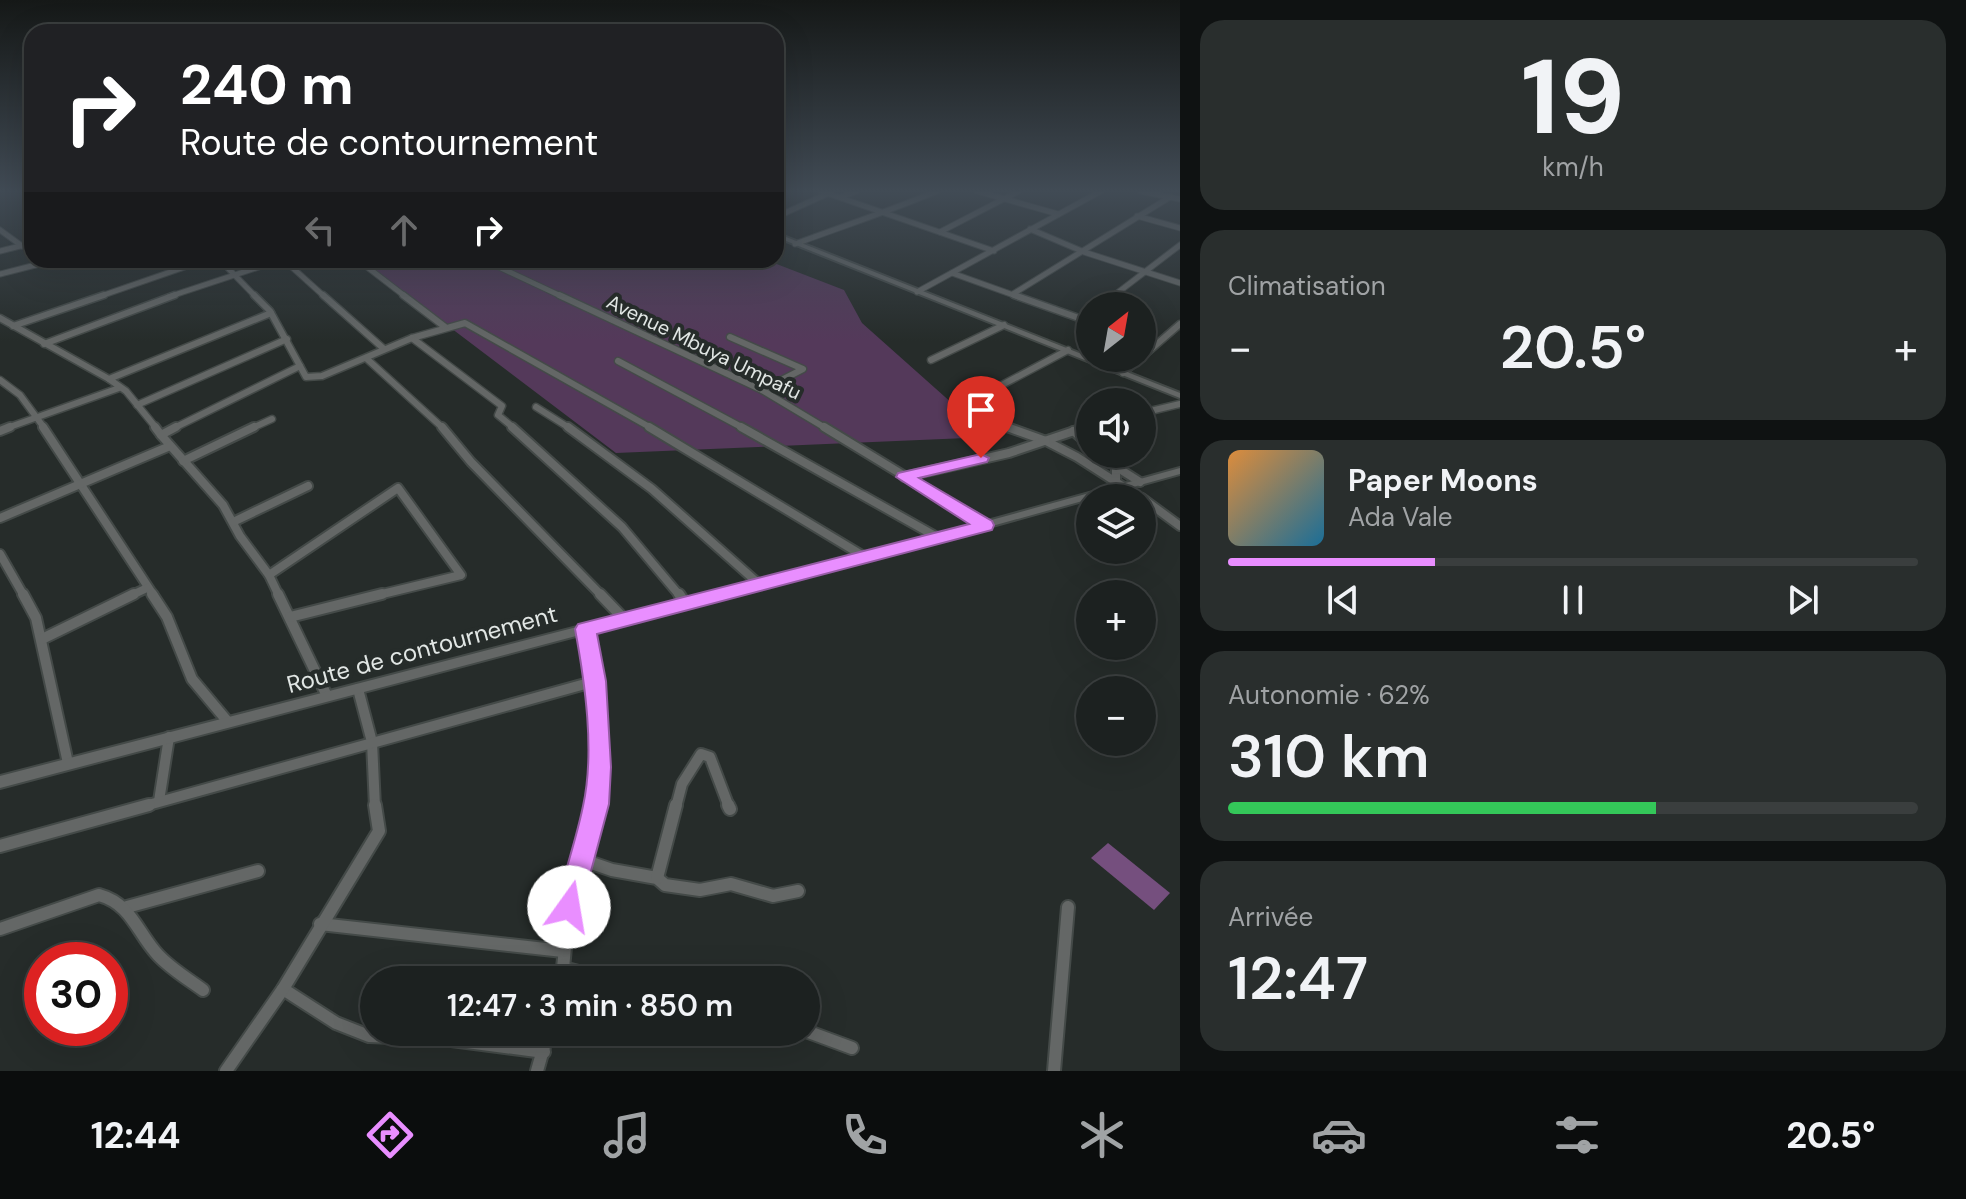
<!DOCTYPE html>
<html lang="fr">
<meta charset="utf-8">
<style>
body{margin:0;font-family:"DM Sans",sans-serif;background:#292e2d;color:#f1f3f6;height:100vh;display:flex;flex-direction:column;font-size:30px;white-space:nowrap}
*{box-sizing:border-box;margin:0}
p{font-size:26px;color:#a0a3a5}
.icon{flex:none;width:44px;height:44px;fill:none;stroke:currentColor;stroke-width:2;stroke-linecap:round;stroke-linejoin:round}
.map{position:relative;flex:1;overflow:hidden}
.drawer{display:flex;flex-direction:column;gap:20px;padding:20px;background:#0f1212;width:786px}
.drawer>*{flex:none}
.hud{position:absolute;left:24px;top:24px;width:760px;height:244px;border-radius:24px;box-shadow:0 8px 32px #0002,0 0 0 2px #3a3e3e;background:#202124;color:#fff;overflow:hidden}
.needle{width:52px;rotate:31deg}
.controls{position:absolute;left:1076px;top:292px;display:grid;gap:16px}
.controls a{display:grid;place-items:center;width:80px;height:80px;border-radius:50%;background:#1c2120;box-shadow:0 8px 32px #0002,0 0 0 2px #3a3e3e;font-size:40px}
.speed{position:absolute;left:24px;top:942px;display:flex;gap:16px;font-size:40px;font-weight:700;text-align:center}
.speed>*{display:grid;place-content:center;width:104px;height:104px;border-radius:50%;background:#1c2120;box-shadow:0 8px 32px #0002,0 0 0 2px #3a3e3e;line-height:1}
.speed .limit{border:12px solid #d22;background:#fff;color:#111}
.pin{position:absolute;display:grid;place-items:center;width:68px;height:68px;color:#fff;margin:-82px -34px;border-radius:50% 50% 50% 0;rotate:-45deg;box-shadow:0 0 8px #0007}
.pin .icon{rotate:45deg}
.me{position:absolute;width:88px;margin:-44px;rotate:13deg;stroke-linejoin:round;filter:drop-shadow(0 0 6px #0008)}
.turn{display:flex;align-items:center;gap:28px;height:168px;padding:0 24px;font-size:36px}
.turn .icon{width:104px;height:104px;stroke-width:2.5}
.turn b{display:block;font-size:56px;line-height:68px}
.lanes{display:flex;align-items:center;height:76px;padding:0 24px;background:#0003;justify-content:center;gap:40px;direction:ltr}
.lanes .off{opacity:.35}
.big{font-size:60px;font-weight:600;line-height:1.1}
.drawer .card{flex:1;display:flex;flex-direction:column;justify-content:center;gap:12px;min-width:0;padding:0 28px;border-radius:24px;background:#292e2d}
.drawer .dial{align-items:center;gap:0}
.dial b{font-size:104px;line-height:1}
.song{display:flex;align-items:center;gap:24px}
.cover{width:96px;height:96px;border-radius:12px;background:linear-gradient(135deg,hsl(30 70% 55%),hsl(200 70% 35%))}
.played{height:8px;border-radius:4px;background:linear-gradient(90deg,#e98eff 30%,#3a3e3e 30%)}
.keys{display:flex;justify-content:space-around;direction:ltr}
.heat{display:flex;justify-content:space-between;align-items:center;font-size:44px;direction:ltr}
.charge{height:12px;border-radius:6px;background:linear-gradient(90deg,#34c759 62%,#3a3e3e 0)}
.trip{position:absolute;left:360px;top:966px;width:460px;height:80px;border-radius:40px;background:#1c2120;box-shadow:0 8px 32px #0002,0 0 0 2px #3a3e3e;font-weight:600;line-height:80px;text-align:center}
.tabs{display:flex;height:128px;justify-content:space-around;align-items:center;background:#0b0d0d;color:#a0a3a5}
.tabs .icon{width:56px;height:56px}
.tabs .selected{color:#e98eff}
.tabs b{font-size:36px;color:#f1f3f6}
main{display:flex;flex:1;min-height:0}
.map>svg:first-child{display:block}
</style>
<main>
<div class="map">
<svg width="1180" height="1071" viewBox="0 0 1180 1071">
<rect width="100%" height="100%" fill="#262c2a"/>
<polygon fill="#54395a" points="361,260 723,260 746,267 774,263 844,290 862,323 990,437 616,453"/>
<polygon fill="#754f7e" points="1108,843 1170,893 1154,910 1091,858"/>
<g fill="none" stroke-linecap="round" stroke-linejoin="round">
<defs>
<g id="minor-far4">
<polyline points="821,191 994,251"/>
<polyline points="977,191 1058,214"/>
<polyline points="1140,191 1180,199"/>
<polyline points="841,197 857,191"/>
<polyline points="1137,216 1180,228"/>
<polyline points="776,217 829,193"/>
<polyline points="1030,229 1084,252 1180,283"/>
<polyline points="0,230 22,246"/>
<polyline points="940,232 1019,191"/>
<path d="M795,244C843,226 890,211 937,191"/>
<polyline points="0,251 32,243"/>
<polyline points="220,260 256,297"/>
<polyline points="284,260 325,297"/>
<polyline points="358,260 406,297"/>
<polyline points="484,260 563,297"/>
<polyline points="502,267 526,260"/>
<polyline points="952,273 1019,297"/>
<polyline points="0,274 55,260"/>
<polyline points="917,292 1101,191"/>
<polyline points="1013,294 1170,197"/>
<polyline points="98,297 205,260"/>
<polyline points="168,297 280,260"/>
<polyline points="1112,297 1180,245"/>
</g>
<g id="minor-far3">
<polyline points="254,295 270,311 306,377 322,376 412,338 465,323 653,429"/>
<polyline points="323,295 384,349"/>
<polyline points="403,295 445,327"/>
<polyline points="559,295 762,390 827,429"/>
<polyline points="1014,295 1090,322"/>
<polyline points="1100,306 1115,295"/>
<polyline points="0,318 109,379"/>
<polyline points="13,326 104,295"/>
<polyline points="730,337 803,369 762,390"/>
<polyline points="412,338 502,406 498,415 515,429"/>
<polyline points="44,344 175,295"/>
<polyline points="1142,357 1180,324"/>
<polyline points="366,358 444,429"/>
<polyline points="931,360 1004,325"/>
<polyline points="618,361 745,429"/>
<polyline points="1123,373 1141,358"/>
<polyline points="0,380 20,395 45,429"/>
<polyline points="137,405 287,339"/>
<polyline points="536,407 571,429"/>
<polyline points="1142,413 1180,404"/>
<polyline points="4,429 119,388"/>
<polyline points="157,429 126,391 109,379 271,313"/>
<polyline points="172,429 300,366"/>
<polyline points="250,429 272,419"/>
<polyline points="1011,429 966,404 1068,350"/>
<polyline points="1080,429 1090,426"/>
</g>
<g id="minor-far2">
<polyline points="43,427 154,596"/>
<polyline points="155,427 161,435"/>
<polyline points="176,427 161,435 223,505 240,536 269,575 279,596"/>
<polyline points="442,427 471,462 602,596"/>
<polyline points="512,427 622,527 680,596"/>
<polyline points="568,427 652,489 759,584"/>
<polyline points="649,427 865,557"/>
<polyline points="741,427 937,537"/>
<polyline points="824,427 985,525"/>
<polyline points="1007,427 1046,441 1077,457 1141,498"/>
<polyline points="0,431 10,427"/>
<polyline points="1073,431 1090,445"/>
<polyline points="1104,454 1116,465 1116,481"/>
<polyline points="183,461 254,427"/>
<polyline points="1118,468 1140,482"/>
<polyline points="904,477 1009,453 1086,427"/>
<polyline points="1142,498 1180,526"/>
<polyline points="0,518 170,446"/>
<polyline points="233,522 308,486"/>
<polyline points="0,554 24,596"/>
<polyline points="269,575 398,488 461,575 374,596"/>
<polyline points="130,596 147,588"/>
</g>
<g id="minor-far1">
<polyline points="23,594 36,618 68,763"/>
<polyline points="152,594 167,617 192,679 228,722"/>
<polyline points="278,594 327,696"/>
<polyline points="600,594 624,619"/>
<polyline points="679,594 685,603"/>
<polyline points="290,617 382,594"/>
<path d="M586,629C600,687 605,748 595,807"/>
<polyline points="42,639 134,594"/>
<polyline points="358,689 372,742 375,807"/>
<polyline points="159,801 169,737"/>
<polyline points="141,807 596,681"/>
<polyline points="676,807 682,784 701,754 710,757 729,807"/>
</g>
<g id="minor">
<polyline points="596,805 580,859 612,870 657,878 665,885 700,890 731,884 773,896 798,891"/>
<polyline points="728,805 730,809"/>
<polyline points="0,846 149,805"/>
<polyline points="580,859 569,907 563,968 609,980"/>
<polyline points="657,878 676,805"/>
<polyline points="127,907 258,871"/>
<polyline points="320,924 563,951"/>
<path d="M0,929L99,895C132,904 137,933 158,955C171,969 188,979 203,990"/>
<polyline points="283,989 336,1023 369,1036 444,1039 544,1052"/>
<polyline points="806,1031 852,1048"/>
<polyline points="226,1071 283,989 379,831 375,805"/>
<polyline points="537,1071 548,1032"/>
<polyline points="1054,1071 1068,907"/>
</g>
<g id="tertiary">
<polygon points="776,233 1180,393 1180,398 776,237"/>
<polygon points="1180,468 1180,474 985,528 0,788 0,776 984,522"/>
</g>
</defs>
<use href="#minor-far4" stroke="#444a48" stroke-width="7"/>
<use href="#minor-far3" stroke="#444a48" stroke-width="9"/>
<use href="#minor-far2" stroke="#444a48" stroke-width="12"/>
<use href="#minor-far1" stroke="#444a48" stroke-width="14"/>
<use href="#minor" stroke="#444a48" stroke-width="16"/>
<use href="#tertiary" stroke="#444a48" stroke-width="4"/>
<use href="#minor-far4" stroke="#646766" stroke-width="5"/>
<use href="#minor-far3" stroke="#646766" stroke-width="6"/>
<use href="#minor-far2" stroke="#646766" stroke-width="8"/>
<use href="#minor-far1" stroke="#646766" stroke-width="10"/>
<use href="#minor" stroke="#646766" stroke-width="12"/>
<use href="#tertiary" fill="#646766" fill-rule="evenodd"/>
</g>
<linearGradient id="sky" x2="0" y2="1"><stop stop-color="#151817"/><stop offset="0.56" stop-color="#414b55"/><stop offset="1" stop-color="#414b55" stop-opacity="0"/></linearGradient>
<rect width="1180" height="341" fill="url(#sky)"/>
<path fill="#e98eff" stroke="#975ca6" stroke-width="2" d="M981,454L989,458L987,462L919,478L992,521L994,525L992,530L597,634L606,681L611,767L609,804L579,916L569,920L559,916L555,907C565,873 576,840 583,806C595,752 585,683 575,629L578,624L969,524L896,477L898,473Z"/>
<g text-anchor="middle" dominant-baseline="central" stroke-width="8" stroke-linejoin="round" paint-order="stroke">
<g font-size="20" fill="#e1e6e4" stroke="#262c2a">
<text transform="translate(704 347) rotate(26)">Avenue Mbuya Umpafu</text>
</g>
<g font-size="24" fill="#e1e6e4" stroke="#262c2a">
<text transform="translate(422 649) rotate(-15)">Route de contournement</text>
</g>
</g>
</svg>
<div class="controls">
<a><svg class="needle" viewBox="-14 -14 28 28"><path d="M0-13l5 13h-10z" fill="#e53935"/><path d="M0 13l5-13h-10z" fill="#a0a3a5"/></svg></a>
<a><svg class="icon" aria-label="sound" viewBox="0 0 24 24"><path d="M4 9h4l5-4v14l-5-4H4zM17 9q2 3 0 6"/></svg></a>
<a><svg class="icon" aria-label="layers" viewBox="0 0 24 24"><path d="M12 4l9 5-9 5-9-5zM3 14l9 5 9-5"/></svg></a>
<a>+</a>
<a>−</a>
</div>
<div class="speed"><div class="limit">30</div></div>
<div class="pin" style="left:981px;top:458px;background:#d93025"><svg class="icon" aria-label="arrive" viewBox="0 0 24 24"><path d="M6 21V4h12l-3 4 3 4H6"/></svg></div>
<svg class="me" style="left:569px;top:907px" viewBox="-20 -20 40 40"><circle r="19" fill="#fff"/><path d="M0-13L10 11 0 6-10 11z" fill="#e98eff"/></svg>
<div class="trip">12:47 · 3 min · 850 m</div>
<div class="hud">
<div class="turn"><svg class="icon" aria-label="right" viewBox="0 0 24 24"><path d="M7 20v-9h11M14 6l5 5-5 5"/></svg><div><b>240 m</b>Route de contournement</div></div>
<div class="lanes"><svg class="icon off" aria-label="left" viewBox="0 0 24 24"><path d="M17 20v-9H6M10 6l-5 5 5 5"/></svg><svg class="icon off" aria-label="ahead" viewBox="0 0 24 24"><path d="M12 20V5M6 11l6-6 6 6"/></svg><svg class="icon" aria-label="right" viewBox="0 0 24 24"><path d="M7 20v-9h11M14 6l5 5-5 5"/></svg></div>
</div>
</div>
<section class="drawer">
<div class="card dial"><b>19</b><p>km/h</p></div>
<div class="card"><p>Climatisation</p>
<div class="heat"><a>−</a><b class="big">20.5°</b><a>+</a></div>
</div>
<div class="card">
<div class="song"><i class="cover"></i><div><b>Paper Moons</b><p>Ada Vale</p></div></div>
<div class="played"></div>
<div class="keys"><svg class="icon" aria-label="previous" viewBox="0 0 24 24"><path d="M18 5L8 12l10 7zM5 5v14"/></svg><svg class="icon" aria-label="pause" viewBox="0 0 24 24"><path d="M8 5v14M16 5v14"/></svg><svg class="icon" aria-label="next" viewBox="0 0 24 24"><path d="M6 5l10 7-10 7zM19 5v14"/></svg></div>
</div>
<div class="card"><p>Autonomie · 62%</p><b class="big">310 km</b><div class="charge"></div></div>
<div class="card"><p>Arrivée</p><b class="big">12:47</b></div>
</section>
</main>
<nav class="tabs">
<b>12:44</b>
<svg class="icon selected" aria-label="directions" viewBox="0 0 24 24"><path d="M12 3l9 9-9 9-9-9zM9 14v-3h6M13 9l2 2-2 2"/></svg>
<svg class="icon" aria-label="music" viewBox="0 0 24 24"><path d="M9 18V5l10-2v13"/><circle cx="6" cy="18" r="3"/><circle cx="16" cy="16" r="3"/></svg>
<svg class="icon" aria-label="phone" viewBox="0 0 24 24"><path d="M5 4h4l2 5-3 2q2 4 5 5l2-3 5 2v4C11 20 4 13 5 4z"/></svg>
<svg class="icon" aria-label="climate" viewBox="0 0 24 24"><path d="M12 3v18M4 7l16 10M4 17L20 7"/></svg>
<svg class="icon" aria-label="car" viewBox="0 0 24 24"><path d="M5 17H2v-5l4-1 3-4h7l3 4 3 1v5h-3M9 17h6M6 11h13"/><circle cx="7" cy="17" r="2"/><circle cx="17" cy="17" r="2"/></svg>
<svg class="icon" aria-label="filters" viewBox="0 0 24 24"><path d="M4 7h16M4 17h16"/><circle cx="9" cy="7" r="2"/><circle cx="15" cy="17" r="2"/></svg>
<b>20.5°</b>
</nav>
